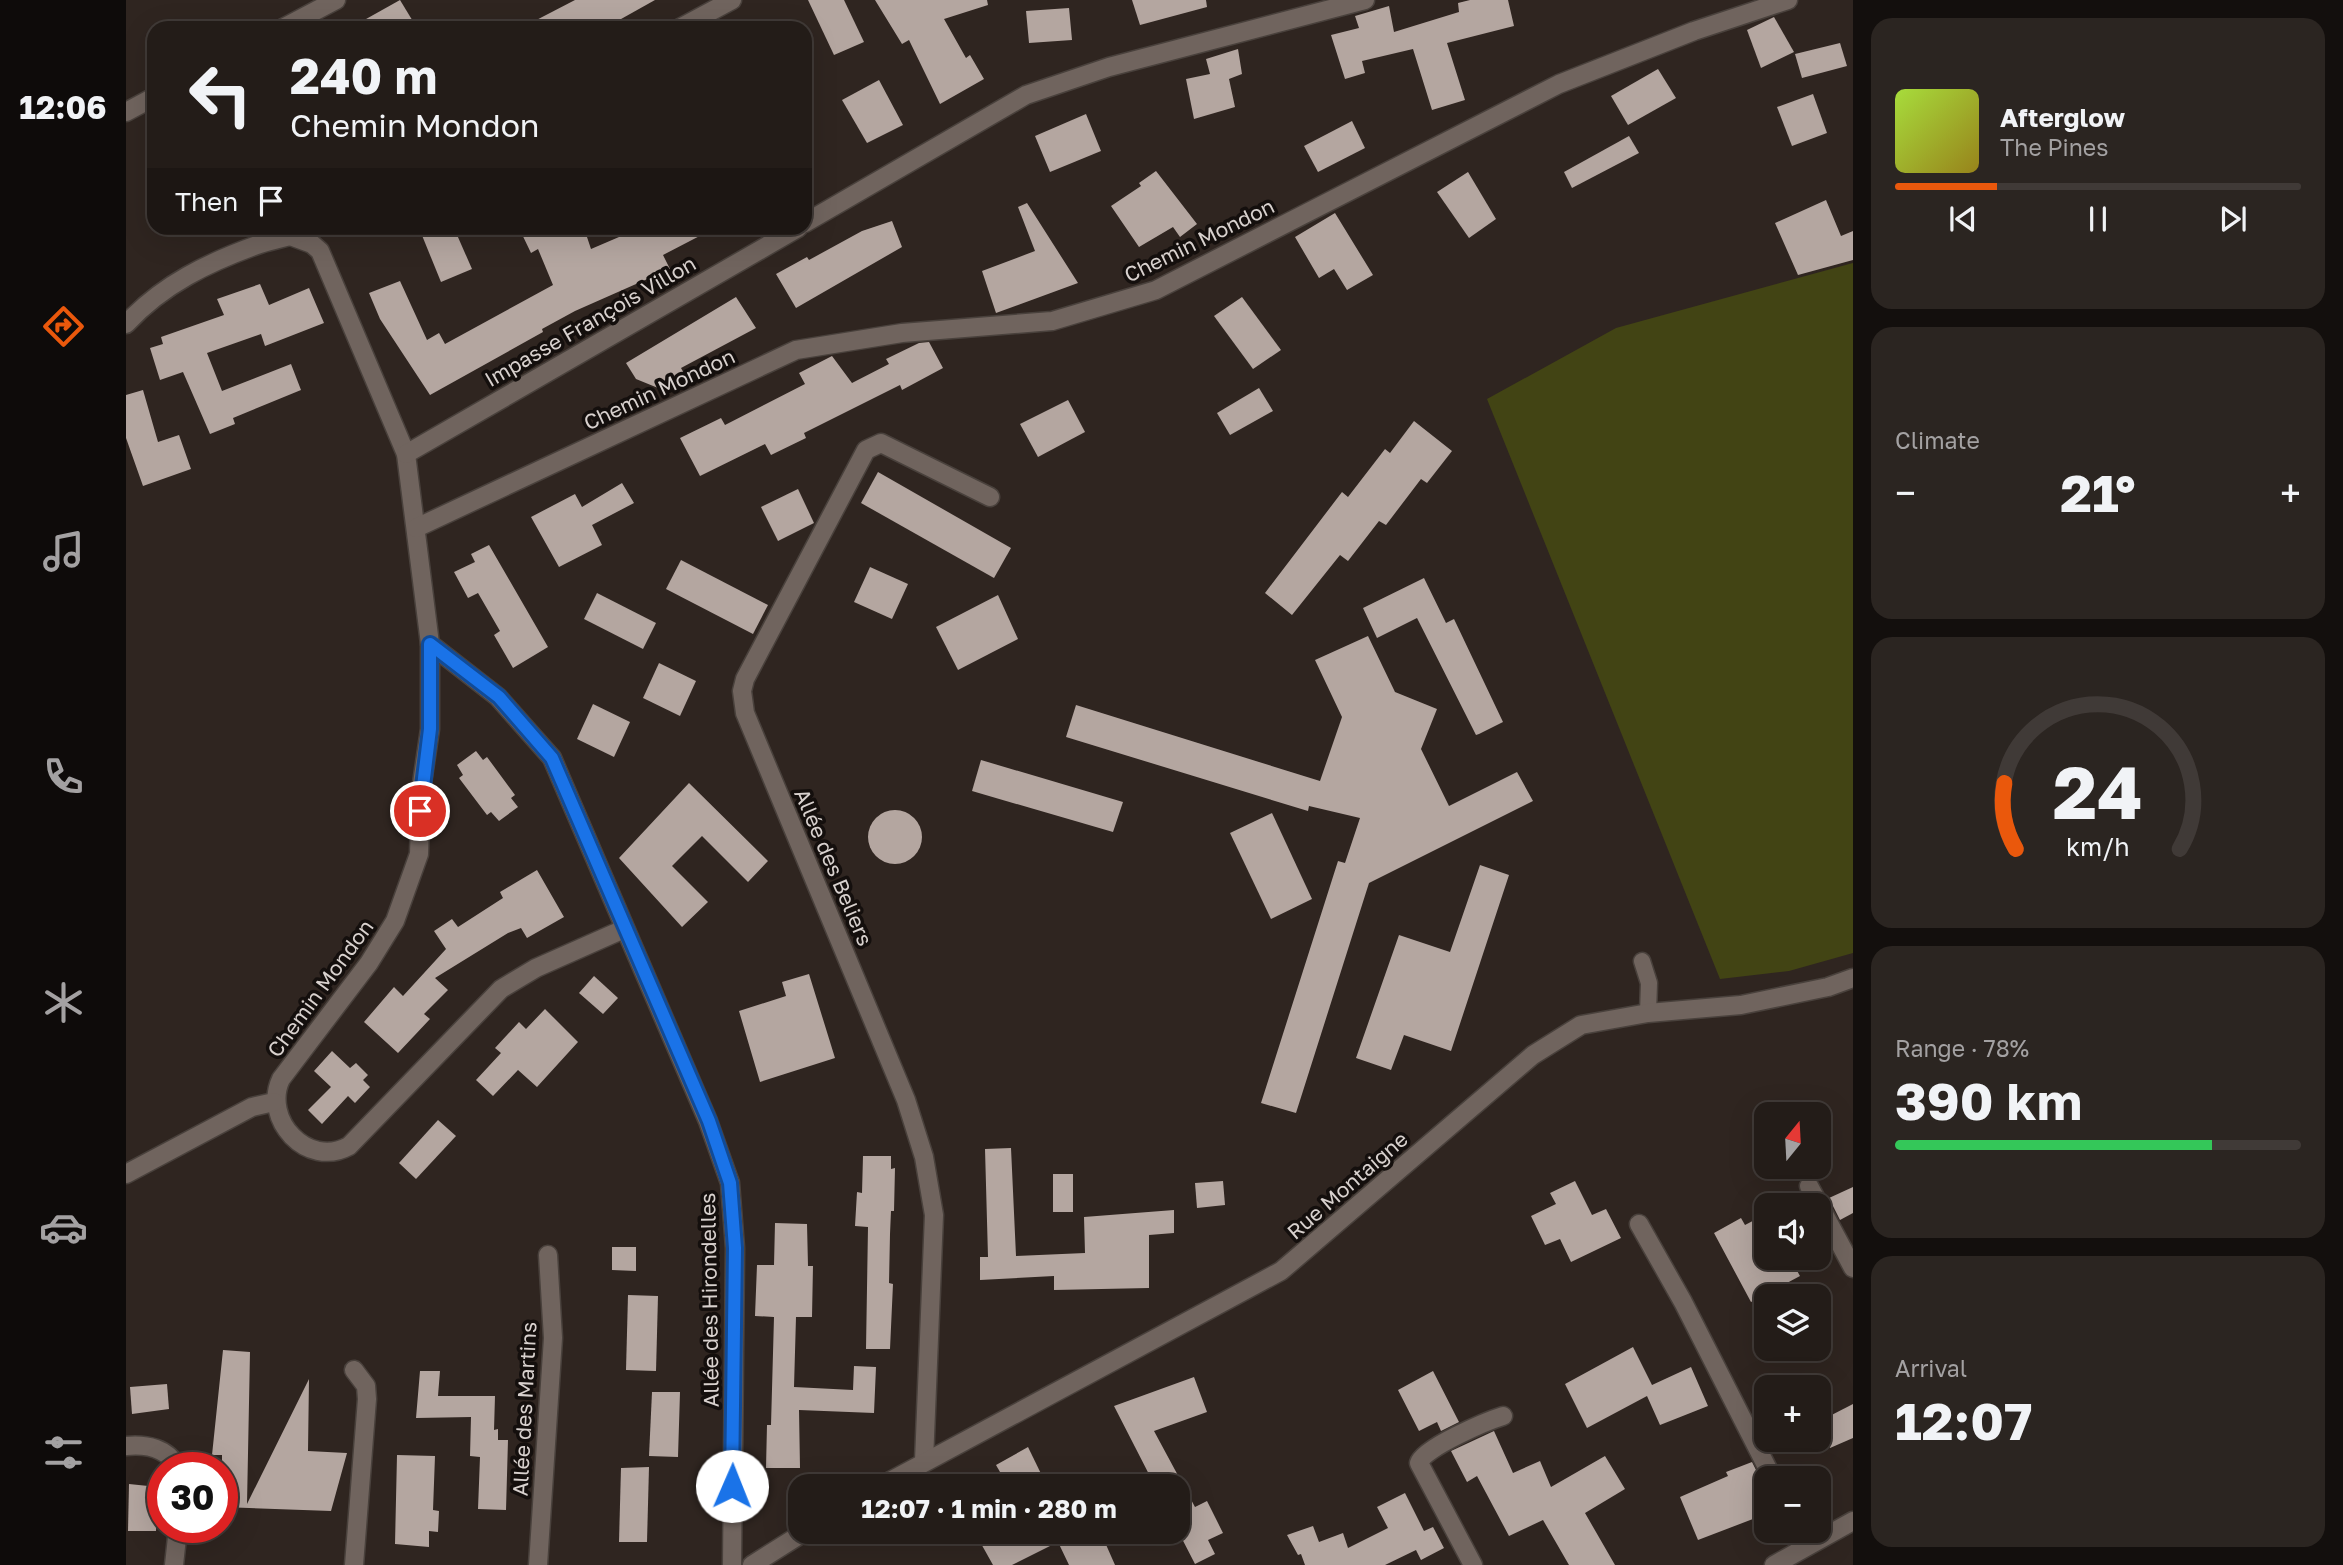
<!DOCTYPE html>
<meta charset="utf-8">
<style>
body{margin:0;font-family:"Golos Text",sans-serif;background:#2b2521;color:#f1f3f6;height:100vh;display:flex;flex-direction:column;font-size:26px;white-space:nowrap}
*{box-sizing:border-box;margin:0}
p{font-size:23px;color:#a3a1a2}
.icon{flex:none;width:38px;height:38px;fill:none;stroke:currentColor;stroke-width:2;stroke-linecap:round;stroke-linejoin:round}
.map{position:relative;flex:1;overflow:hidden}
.sheet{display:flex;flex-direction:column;gap:18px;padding:18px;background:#130f0d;width:490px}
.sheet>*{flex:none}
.banner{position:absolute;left:21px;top:21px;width:665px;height:214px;border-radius:21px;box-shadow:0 7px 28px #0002,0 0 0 2px #403a37;background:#231c18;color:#f1f3f6;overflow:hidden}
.needle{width:46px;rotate:18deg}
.controls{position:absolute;left:1628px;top:1102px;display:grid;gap:14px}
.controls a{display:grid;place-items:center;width:77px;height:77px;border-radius:14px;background:#231c18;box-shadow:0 7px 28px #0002,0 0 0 2px #403a37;font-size:35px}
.speed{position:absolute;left:21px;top:1452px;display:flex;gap:14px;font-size:35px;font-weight:700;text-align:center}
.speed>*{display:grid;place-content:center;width:91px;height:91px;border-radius:50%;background:#231c18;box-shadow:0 7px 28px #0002,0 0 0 2px #403a37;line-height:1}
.speed .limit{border:10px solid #d22;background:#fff;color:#111}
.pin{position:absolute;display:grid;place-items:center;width:60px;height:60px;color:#fff;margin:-30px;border:4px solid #fff;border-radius:50%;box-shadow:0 2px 7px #0007}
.me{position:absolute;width:77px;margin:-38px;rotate:1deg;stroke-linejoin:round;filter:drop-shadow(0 0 5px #0008)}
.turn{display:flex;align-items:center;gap:24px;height:147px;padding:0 28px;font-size:32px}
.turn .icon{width:91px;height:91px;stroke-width:2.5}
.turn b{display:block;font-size:49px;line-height:60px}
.then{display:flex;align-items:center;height:66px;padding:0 28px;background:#0003;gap:14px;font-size:26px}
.big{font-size:52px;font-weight:700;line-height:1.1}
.sheet .widget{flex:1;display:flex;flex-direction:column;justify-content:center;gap:10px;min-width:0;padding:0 24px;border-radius:21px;background:#2b2521}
.sheet .dial{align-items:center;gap:0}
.dial svg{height:182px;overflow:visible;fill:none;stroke:#403a37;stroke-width:7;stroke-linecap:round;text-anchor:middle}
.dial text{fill:#f1f3f6;stroke:none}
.song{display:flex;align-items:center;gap:21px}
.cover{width:84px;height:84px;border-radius:10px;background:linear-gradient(135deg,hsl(80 70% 55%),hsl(50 70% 35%))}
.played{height:7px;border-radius:4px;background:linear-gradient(90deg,#ea580c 25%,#403a37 25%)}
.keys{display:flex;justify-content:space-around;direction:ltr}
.heat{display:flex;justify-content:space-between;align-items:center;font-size:38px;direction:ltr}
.charge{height:10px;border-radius:5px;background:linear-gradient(90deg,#34c759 78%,#403a37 0)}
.trip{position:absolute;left:662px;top:1474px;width:402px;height:70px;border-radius:21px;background:#231c18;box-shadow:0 7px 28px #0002,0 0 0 2px #403a37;font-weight:700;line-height:70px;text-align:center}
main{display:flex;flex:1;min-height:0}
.tabs{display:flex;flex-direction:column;width:126px;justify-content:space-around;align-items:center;background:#0e0b0a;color:#a3a1a2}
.tabs .icon{width:49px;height:49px}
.tabs .active{color:#ea580c}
.tabs b{font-size:32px;color:#f1f3f6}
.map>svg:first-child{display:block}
</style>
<main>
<nav class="tabs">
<b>12:06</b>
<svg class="icon active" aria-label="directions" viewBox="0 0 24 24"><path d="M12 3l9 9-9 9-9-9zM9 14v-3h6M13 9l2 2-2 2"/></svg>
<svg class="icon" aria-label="music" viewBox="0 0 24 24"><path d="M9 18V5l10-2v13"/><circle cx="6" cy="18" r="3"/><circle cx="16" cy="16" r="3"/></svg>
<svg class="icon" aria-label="phone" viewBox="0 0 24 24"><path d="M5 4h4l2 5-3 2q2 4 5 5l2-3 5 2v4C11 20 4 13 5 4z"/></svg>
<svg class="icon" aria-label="climate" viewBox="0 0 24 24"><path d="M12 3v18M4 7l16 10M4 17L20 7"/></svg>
<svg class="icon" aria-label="car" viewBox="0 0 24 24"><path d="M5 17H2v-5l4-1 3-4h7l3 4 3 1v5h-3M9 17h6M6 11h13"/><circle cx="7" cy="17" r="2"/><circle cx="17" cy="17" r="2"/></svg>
<svg class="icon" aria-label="filters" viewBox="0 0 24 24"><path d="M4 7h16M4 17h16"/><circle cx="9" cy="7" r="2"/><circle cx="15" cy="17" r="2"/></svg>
</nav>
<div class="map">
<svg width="1727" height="1565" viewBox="0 0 1727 1565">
<rect width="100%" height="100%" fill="#2f2520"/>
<polygon fill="#424414" points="1727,263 1727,953 1663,971 1594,979 1361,399 1490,328"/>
<g fill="#b4a6a0">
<polygon points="274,0 291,28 224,28"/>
<polygon points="449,0 529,0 479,28 395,28"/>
<polygon points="682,0 718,0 738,42 708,55"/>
<polygon points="749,0 861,0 862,5 818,19 840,58 844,55 858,79 814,104 783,40 776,44"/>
<polygon points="1006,0 1080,0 1081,7 1014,25"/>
<polygon points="1344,0 1382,0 1388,26 1321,43 1339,100 1306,110 1287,49 1236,61 1239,73 1219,79 1205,35 1233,28 1229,16 1263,6 1268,32 1333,12 1332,3"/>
<polygon points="943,8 946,40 903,43 900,11"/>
<polygon points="1648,17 1668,52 1635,68 1621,30"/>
<polygon points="1714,43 1721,66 1676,78 1669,54"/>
<polygon points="1112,49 1116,74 1103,79 1109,107 1068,119 1060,79 1084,74 1080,59"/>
<polygon points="1532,69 1550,98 1502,125 1485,96"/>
<polygon points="753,80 777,125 741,143 716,100"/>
<polygon points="1687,94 1701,133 1666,146 1651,107"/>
<polygon points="960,114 975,151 924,172 909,136"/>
<polygon points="1226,121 1239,148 1192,172 1178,146"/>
<polygon points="1503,136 1513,153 1446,188 1438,172"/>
<polygon points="1030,171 1071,224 1054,237 1047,227 1013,247 985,206 1015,186 1013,183"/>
<polygon points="1342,172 1370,219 1343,238 1311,192"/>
<polygon points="1700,200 1715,236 1727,231 1727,260 1672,275 1649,223"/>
<polygon points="901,203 952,283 870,313 856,271 909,251 892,207"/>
<polygon points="1209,213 1247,275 1221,290 1208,269 1193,278 1169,237"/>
<polygon points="766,221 776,247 670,308 650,274 681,257 683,260 736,231"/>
<polygon points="293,228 328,228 346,269 315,282"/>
<polygon points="393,228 458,228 465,249 514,228 589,228 537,255 544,269 449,311 416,329 417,332 304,395 254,319 243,293 274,281 301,340 313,333 319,344 427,285 412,249 405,253"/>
<polygon points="134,284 143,305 183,288 198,323 139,346 135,334 81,353 96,391 165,364 175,390 107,418 109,424 84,434 57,372 34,380 24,348 37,344 35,337 98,315 91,299"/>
<polygon points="610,297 630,328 555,368 560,377 537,390 510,379 500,363"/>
<polygon points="1116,297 1155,350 1127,369 1088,316"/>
<polygon points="803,342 817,368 776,390 774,385 678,433 680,438 645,455 639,444 574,476 554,438 595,418 599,425 679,384 673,373 706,356 726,383 763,364 760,359 793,343"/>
<polygon points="1133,388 1147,411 1104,435 1091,413"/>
<polygon points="17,390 32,442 53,435 65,469 17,486 0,438 0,395"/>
<polygon points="942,400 959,432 912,457 894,424"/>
<polygon points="1288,421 1326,451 1301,483 1295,479 1260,525 1253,521 1222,561 1214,555 1166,615 1139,593 1216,492 1222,497 1259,449 1264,453"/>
<polygon points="752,472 885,548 868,578 735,503"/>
<polygon points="496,483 508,503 466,525 476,545 433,567 405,517 449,494 456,507"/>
<polygon points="672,489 688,523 652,541 635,507"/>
<polygon points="363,545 422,647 387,668 368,635 374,631 352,593 342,598 328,572 349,562 345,554"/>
<polygon points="555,560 642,605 627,634 540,589"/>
<polygon points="744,567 782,584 766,619 728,602"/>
<polygon points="1298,578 1320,623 1328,619 1377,722 1353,734 1350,735 1291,618 1251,638 1237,608"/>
<polygon points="471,593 530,623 517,649 458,619"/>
<polygon points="872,595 892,639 832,670 810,627"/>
<polygon points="1242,636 1269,692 1311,709 1295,749 1323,806 1391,772 1407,801 1243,883 1170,1113 1135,1103 1212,861 1219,863 1234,818 1183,806 1182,811 940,737 950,705 1194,781 1216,717 1189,660"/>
<polygon points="533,663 570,681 554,716 517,698"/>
<polygon points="467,704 504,722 488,757 451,739"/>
<polygon points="350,751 357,760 361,757 389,795 385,798 392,807 373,821 365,812 361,815 333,778 337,775 331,765"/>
<polygon points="855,760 997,802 987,832 846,791"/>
<polygon points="563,783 642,861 622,882 576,836 546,866 582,902 556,927 493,858"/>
<circle cx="769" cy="837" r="27"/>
<polygon points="1146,813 1186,899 1145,919 1104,833"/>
<polygon points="1354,865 1383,875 1325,1051 1278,1035 1265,1070 1230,1058 1273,935 1324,952"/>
<polygon points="411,870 438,917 401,938 395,928 382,933 309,978 322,990 298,1014 304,1019 272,1053 238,1022 268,987 277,996 320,949 308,931 326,919 332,927 377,898 374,892"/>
<polygon points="683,974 709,1058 634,1082 613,1011 660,996 656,982"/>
<polygon points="468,976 492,998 477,1014 453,993"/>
<polygon points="419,1009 452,1042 411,1087 392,1070 367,1096 350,1080 375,1053 369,1048 393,1022 400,1029"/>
<polygon points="206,1051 224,1068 230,1063 242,1075 237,1080 244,1087 229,1103 222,1096 196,1124 182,1110 205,1087 188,1071"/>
<polygon points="312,1120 330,1136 290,1179 273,1163"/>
<polygon points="885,1148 890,1256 959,1253 958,1217 1048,1210 1048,1233 1023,1235 1023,1288 928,1290 928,1276 854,1280 854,1257 862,1257 859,1149"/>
<polygon points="737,1156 765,1156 765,1169 769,1168 768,1211 765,1211 764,1234 763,1283 767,1284 764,1349 740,1349 742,1227 729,1226 731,1192 736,1193"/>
<rect x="927" y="1174" width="20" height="38"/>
<polygon points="1097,1181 1099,1205 1071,1208 1069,1183"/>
<polygon points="1449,1181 1466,1215 1480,1209 1495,1238 1445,1262 1434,1239 1419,1245 1405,1216 1430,1204 1424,1193"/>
<polygon points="1727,1187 1727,1213 1714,1220 1703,1198"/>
<polygon points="1640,1214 1640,1258 1664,1258 1674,1276 1625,1302 1588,1233 1615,1218 1619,1225"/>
<polygon points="649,1223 681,1224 682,1266 687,1266 686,1317 670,1317 668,1387 727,1390 728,1366 750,1367 748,1413 673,1410 674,1468 640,1468 641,1425 645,1425 648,1317 629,1316 631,1265 648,1265"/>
<polygon points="486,1247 510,1247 510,1271 486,1270"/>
<polygon points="502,1295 532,1296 530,1371 500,1370"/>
<polygon points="1507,1347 1526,1385 1565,1367 1582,1406 1534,1425 1521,1396 1461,1428 1439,1384"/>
<polygon points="97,1350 124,1352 121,1504 183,1379 182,1451 221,1453 205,1511 96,1507 96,1455 86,1455"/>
<polygon points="294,1371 314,1371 312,1396 369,1396 368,1430 372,1429 372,1440 382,1440 380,1510 352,1509 354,1457 344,1456 345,1417 290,1418"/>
<polygon points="1307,1371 1333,1422 1315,1431 1311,1422 1293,1431 1272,1390"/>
<polygon points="1068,1377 1081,1412 1028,1431 1069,1507 1081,1501 1097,1533 1082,1540 1089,1554 1069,1564 1052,1531 1052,1486 1029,1486 988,1406"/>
<polygon points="41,1384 43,1409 6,1414 4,1387"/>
<polygon points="526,1392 554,1392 552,1457 523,1456"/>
<polygon points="1727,1404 1727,1438 1704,1448 1692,1422"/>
<polygon points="1368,1431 1387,1473 1414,1461 1425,1487 1479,1456 1499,1489 1459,1513 1489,1565 1443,1565 1417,1520 1383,1536 1351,1476 1341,1482 1325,1451"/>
<polygon points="902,1447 921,1486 882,1486 870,1465"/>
<polygon points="271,1455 309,1456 307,1510 313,1511 312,1532 303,1531 303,1547 269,1544"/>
<polygon points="1626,1462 1640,1490 1640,1514 1572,1540 1554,1497 1602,1476 1600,1472"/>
<polygon points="523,1467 521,1542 493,1542 495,1468"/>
<polygon points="3,1484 32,1487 30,1531 2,1531"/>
<polygon points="1279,1493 1298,1531 1307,1527 1318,1548 1295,1560 1290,1550 1259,1565 1179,1565 1175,1554 1172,1555 1161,1535 1187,1526 1193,1542 1217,1533 1222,1548 1262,1528 1251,1507"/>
<polygon points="848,1531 974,1531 989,1565 943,1565 932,1542 886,1565 867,1565"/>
</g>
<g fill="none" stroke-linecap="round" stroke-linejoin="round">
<defs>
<polyline id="lane" points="1516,961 1523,983 1522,1013"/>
<g id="street">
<polyline points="157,28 210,0"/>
<polyline points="554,28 606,0"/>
<polyline points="0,112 28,97"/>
<polyline points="679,223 900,95 983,67 1239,0"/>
<path d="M167,237L186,244L194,251L280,454L304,644V729L295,790L293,854L269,921L243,963L155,1079C136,1119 181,1169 223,1146L375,989L410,968L498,929"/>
<path d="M0,324C37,284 83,262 134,244C152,238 168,237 185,228"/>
<polyline points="280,454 672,228"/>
<polyline points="290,528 670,350 776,333 926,321 1030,290 1433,84 1568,31 1662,0"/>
<polyline points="304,644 372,697 426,758 582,1121 604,1183 609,1248 606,1565"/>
<polyline points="0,1174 126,1107 148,1102"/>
<polyline points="1683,1186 1727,1268"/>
<polyline points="1513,1224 1557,1302 1647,1479"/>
<polyline points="228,1370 240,1386 241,1399 228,1565"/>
<path d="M0,1446C20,1444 42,1448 52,1468"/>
<polyline points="798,1461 808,1215 798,1157 780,1100 619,713 616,691 619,679 740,450 755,443 864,497"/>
<polyline points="755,1486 1155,1271 1407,1055 1455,1025 1522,1013 1615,1005 1702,987 1727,978"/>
<polyline points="1669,1531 1676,1548"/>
<polyline points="48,1565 52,1528"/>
<polyline points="412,1565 427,1338 422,1255"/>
<polyline points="626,1565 680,1531"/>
<path d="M1347,1565L1293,1463C1297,1448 1361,1421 1377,1416"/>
<polyline points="1648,1565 1727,1521"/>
</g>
</defs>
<use href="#lane" stroke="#49413c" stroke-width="19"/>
<use href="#street" stroke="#49413c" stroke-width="21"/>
<use href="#lane" stroke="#70645e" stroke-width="16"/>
<use href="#street" stroke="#70645e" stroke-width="18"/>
</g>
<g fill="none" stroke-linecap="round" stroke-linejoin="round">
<defs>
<polyline id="route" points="294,811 304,729 304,644 373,697 426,758 583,1121 604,1183 609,1248 606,1486"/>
</defs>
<use href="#route" stroke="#114b97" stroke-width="18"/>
<use href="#route" stroke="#1a73e8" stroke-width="12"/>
</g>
<g text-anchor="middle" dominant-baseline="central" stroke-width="7" stroke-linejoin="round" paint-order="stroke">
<g font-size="21" fill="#d8d1ce" stroke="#140f0d">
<text transform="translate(1073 240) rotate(-26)">Chemin Mondon</text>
<text transform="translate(464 321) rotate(-30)">Impasse François Villon</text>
<text transform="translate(533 389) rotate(-25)">Chemin Mondon</text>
<text transform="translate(708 867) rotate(67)">Allée des Beliers</text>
<text transform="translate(194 988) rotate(-54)">Chemin Mondon</text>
<text transform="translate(1221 1185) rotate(-41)">Rue Montaigne</text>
<text transform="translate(583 1300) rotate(-91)">Allée des Hirondelles</text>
<text transform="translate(398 1409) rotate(-87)">Allée des Martins</text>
</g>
</g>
</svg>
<div class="controls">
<a><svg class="needle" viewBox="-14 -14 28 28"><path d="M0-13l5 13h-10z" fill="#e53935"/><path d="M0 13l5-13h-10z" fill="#a3a1a2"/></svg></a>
<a><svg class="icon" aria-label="sound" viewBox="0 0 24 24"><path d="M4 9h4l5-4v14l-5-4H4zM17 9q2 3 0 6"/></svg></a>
<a><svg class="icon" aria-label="layers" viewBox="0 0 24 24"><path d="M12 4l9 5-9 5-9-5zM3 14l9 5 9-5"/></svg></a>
<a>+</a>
<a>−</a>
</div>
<div class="speed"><div class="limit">30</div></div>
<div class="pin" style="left:294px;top:811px;background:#d93025"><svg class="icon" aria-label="arrive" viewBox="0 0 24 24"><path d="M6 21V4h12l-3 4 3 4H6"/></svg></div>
<svg class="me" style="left:606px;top:1486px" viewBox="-20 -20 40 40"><circle r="19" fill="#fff"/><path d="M0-13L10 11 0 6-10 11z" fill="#1a73e8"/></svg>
<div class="trip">12:07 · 1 min · 280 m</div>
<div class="banner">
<div class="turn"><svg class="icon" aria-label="left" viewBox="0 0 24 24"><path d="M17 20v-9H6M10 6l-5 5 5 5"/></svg><div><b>240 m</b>Chemin Mondon</div></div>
<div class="then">Then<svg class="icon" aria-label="arrive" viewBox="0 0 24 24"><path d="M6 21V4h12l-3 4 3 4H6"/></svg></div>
</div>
</div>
<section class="sheet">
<div class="widget">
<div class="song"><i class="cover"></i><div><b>Afterglow</b><p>The Pines</p></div></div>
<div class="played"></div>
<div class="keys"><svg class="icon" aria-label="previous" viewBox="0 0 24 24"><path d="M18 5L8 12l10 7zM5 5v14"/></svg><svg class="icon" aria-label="pause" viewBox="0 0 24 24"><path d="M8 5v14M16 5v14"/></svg><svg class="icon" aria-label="next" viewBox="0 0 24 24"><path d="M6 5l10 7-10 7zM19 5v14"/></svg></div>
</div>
<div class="widget"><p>Climate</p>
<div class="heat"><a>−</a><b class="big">21°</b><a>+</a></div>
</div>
<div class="widget dial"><svg viewBox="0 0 100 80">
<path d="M14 69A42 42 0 1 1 86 69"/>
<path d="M14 69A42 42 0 0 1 9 40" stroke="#ea580c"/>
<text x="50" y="56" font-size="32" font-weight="700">24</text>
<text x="50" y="72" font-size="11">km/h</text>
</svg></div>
<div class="widget"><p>Range · 78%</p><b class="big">390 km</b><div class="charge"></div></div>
<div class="widget"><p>Arrival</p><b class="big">12:07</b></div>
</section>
</main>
